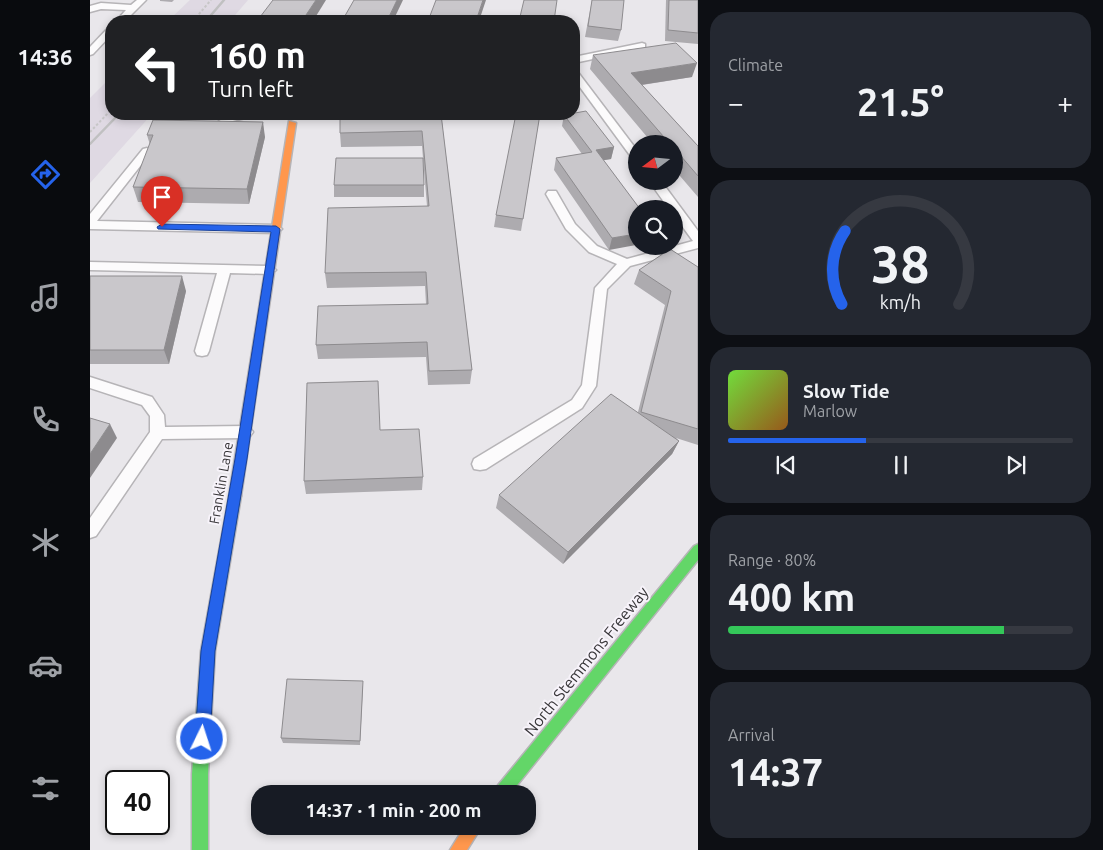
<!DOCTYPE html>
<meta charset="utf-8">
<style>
body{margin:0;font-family:Ubuntu,sans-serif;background:#242831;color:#f1f3f6;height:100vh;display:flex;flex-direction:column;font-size:19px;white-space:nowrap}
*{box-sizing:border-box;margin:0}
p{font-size:16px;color:#9ea1a6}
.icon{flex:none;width:28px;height:28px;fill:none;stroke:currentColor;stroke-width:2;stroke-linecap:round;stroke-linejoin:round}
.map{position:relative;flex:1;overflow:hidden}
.side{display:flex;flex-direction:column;gap:12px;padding:12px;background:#0d0f14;width:405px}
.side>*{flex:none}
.banner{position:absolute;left:15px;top:15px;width:475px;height:105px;border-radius:20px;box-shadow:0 2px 8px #0003;background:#202124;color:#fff;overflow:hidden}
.needle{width:32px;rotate:254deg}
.controls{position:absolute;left:538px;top:135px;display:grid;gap:10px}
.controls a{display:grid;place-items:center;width:55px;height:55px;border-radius:50%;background:#171b24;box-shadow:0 2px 8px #0003;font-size:25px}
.speed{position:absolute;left:15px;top:770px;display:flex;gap:10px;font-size:25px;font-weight:700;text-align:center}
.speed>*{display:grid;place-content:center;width:65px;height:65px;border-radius:50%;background:#171b24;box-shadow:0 2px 8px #0003;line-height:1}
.speed .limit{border:2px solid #111;border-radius:8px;background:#fff;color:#111}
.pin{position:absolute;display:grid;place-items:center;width:42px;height:42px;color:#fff;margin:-51px -21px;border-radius:50% 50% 50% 0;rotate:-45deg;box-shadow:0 0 5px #0007}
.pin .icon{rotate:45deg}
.me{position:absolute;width:55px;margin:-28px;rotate:4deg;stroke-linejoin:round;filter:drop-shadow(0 0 4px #0008)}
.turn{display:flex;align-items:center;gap:18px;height:105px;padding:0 20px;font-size:22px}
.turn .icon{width:65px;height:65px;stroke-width:2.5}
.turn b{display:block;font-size:35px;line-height:42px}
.big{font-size:38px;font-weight:700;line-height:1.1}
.side .card{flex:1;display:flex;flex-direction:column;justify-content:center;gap:8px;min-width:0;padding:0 18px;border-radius:20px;background:#242831}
.side .dial{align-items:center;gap:0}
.dial svg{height:130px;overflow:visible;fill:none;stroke:#363941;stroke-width:7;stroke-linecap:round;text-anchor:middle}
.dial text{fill:#f1f3f6;stroke:none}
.song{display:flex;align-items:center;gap:15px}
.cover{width:60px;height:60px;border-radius:8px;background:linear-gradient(135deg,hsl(100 70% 55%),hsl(30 70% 35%))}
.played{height:5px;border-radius:2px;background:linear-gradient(90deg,#2563eb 40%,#363941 40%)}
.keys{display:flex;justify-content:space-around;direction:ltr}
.heat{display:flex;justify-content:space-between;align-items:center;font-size:28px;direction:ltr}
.charge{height:8px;border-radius:4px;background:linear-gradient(90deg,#34c759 80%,#363941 0)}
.trip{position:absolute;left:161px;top:785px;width:285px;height:50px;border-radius:20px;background:#171b24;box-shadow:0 2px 8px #0003;font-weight:700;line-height:50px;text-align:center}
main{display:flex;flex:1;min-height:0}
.tab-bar{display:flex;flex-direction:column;width:90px;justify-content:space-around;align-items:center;background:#090b0e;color:#9ea1a6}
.tab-bar .icon{width:35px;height:35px}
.tab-bar .selected{color:#2563eb}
.tab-bar b{font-size:22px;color:#f1f3f6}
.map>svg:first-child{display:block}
</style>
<main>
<nav class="tab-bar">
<b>14:36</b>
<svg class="icon selected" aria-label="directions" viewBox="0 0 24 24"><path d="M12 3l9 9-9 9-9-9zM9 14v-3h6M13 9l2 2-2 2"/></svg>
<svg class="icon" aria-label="music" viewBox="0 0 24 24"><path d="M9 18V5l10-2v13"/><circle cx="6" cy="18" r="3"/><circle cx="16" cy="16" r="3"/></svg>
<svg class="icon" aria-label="phone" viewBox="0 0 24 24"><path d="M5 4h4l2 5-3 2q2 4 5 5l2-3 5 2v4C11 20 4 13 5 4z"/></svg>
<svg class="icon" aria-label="climate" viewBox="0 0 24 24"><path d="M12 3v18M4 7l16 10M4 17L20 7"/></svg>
<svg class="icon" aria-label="car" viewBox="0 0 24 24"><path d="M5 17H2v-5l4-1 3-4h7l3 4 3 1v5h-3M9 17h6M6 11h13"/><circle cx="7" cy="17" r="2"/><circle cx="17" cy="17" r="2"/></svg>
<svg class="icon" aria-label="filters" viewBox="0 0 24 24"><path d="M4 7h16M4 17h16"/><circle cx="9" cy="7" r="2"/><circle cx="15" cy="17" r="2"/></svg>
</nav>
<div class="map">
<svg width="608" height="850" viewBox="0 0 608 850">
<rect width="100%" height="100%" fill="#e9e7eb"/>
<g fill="#dfd9e3">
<polygon points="100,0 158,0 140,21 78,21"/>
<polygon points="21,77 21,114 62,114 0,183 0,98"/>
</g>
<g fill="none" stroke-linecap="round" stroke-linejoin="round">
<defs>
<g id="lane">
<polygon points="47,0 56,0 35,21 26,21 36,10 11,9 0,12 0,6 11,3 41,5"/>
<polygon points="21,27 21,35 3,54 0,55 0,47 18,28"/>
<polygon points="552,43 555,44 555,48 484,63 484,57"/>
<polygon points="484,70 487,71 546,149 546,159 542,158 484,79"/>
<polygon points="148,114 165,114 164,116 134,123 129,120 130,118"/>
<polygon points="57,148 62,151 7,221 186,225 192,229 186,233 0,229 0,214 53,149"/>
<polygon points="559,181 571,181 608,231 608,248 540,266 517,289 506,386 492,408 396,469 390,470 384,469 382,464 384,459 482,400 492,385 505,288 527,264 499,252 476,229 456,194 458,191 466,191 485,224 507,246 537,259 603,241 584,215 584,209 579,209"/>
<polygon points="0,262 180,266 186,270 180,274 140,273 119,351 117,355 112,356 107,355 105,351 127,273 0,270"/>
<polygon points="0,377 62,397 74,415 75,427 155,426 160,428 163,432 160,436 155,438 72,439 6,536 0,538 0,518 60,432 60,416 52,405 0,388"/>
</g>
<g id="fast">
<polygon points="145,491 149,492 151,496 125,651 118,774 118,850 102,850 102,774 111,651 139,496 141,492"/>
<polygon points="608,544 608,560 420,794 402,794 405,789 604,546"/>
</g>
<g id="slow">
<polygon points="199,121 206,123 151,496 149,500 145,501 141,500 139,496"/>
<polygon points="375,826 392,826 377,850 360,850"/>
</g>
</defs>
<use href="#lane" stroke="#b6b4b7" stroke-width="3"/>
<use href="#fast" stroke="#b6b4b7" stroke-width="3"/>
<use href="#slow" stroke="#b6b4b7" stroke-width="3"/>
<g stroke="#c7c6c7" stroke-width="2" stroke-dasharray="2.5 2" stroke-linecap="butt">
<polyline points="103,21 121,0"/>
<polyline points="0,132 21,110"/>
</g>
<use href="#lane" fill="#fcfbfc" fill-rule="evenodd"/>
<use href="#fast" fill="#63d668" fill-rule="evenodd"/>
<use href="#slow" fill="#ff974d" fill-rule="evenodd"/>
<g stroke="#c0c0c1" stroke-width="2.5">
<polyline points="116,21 134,0"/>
<polyline points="0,144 29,114"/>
</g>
</g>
<g fill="#adabaf">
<polygon points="70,0 84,0 82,2 70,1"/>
<polygon points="502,0 531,30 528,41 495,37"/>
<polygon points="576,0 608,0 608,44 575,41"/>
<polygon points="503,55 602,77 552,85 608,146 608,197 584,169 584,144 563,144 500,69"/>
<polygon points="351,114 382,370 380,384 338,385 336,357 228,359 226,345 336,304 335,286 237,288 235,273 337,206 332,146 251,147 250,133"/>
<polygon points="450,114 431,231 404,227 406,215"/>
<polygon points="474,115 524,147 521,159 513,160 550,209 519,250 464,170 466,158 492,154 472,126"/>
<polygon points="57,135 175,137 159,204 48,202 43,187 60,145"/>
<rect x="244" y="185" width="90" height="12"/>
<polygon points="608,267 608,445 586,438 589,441 582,454 473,564 406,508 409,495 548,412 575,305 544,284 549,270"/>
<polygon points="0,276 96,291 79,364 0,364"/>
<polygon points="290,430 333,477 332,490 216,494 214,481"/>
<polygon points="273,686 270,745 193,743 191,738"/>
</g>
<g fill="#8d8b8e">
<polygon points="226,0 236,0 223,21 212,21"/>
<polygon points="307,0 313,0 303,21 297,21"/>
<polygon points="393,0 396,0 389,21 386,21"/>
<polygon points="607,63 602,77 537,87 541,73"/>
<polygon points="173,122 175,137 159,204 157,189"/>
<polygon points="524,147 521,159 503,162 506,150"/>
<polygon points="546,234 546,245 519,250 522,238"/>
<polygon points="92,276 96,291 79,364 74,350"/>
<polygon points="20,424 27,438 0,478 0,454"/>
<polygon points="589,441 582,454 473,564 478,552"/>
</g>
<g fill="#c9c7cb" stroke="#8d8b8e">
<polygon points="183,0 226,0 212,21 167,21"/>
<polygon points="264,0 307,0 297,21 252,21"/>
<polygon points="346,0 393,0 386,21 338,21"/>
<polygon points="434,0 467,0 464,21 429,21"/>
<polygon points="502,0 534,0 531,30 498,26"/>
<polygon points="579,0 608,0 608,33 578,30"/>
<polygon points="586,43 607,63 541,73 608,146 608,176 584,148 584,144 580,144 503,55"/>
<polygon points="496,111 524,147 506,150 550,209 546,209 546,234 522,238 466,158 502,152 474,115"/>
<polygon points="250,114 351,114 382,370 339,371 337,342 226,345 228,306 338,304 336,272 235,273 238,208 339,206 332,131 250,133"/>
<polygon points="426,114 450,114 433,219 406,215"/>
<polygon points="63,120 173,122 157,189 43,187 63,135 57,135"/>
<polygon points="246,158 333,158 334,185 244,185"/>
<polygon points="580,249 608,267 608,429 551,412 581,291 549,270"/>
<polygon points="0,276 92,276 74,350 0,350"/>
<polygon points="288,381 290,430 329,429 333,477 214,481 217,383"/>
<polygon points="521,394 589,441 478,552 409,495"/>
<polygon points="0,418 20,424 0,454"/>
<polygon points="197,679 273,681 270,741 191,738"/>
</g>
<polygon fill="#2563eb" stroke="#184099" points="72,224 186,226 190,229 157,459 125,651 120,739 117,744 112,746 107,744 105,739 111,651 145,459 181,232 68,229 67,227"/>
<g text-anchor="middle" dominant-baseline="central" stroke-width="4" stroke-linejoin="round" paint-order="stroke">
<g font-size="14" fill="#383639" stroke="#f7f3fa">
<text transform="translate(131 483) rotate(-80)">Franklin Lane</text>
</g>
<g font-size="16" fill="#383639" stroke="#f7f3fa">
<text transform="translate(496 661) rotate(-51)">North Stemmons Freeway</text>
</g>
</g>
</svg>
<div class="controls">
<a><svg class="needle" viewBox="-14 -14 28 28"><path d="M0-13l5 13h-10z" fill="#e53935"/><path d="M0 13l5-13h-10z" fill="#9ea1a6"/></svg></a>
<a><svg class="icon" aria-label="search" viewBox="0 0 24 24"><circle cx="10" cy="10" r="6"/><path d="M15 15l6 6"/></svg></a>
</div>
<div class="speed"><div class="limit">40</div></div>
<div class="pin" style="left:72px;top:227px;background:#d93025"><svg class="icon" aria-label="arrive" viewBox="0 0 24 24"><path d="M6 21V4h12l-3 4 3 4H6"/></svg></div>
<svg class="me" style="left:112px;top:739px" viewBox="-20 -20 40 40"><circle r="17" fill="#2563eb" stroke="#fff" stroke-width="3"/><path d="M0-11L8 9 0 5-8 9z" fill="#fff"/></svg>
<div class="trip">14:37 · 1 min · 200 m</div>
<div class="banner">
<div class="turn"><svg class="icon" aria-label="left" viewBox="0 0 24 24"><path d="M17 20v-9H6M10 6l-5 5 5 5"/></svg><div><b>160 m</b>Turn left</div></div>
</div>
</div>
<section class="side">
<div class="card"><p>Climate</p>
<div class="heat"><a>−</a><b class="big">21.5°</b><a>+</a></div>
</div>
<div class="card dial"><svg viewBox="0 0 100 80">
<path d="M14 69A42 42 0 1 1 86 69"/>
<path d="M14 69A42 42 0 0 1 16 24" stroke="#2563eb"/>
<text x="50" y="56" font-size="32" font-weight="700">38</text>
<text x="50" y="72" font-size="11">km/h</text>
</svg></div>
<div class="card">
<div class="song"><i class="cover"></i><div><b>Slow Tide</b><p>Marlow</p></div></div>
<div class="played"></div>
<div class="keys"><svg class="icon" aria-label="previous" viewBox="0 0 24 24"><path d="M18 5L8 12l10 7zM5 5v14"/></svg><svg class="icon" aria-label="pause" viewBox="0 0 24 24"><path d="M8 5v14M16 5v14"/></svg><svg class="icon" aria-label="next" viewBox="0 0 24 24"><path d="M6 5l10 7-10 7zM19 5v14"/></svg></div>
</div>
<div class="card"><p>Range · 80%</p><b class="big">400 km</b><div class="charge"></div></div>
<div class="card"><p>Arrival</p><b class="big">14:37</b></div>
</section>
</main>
